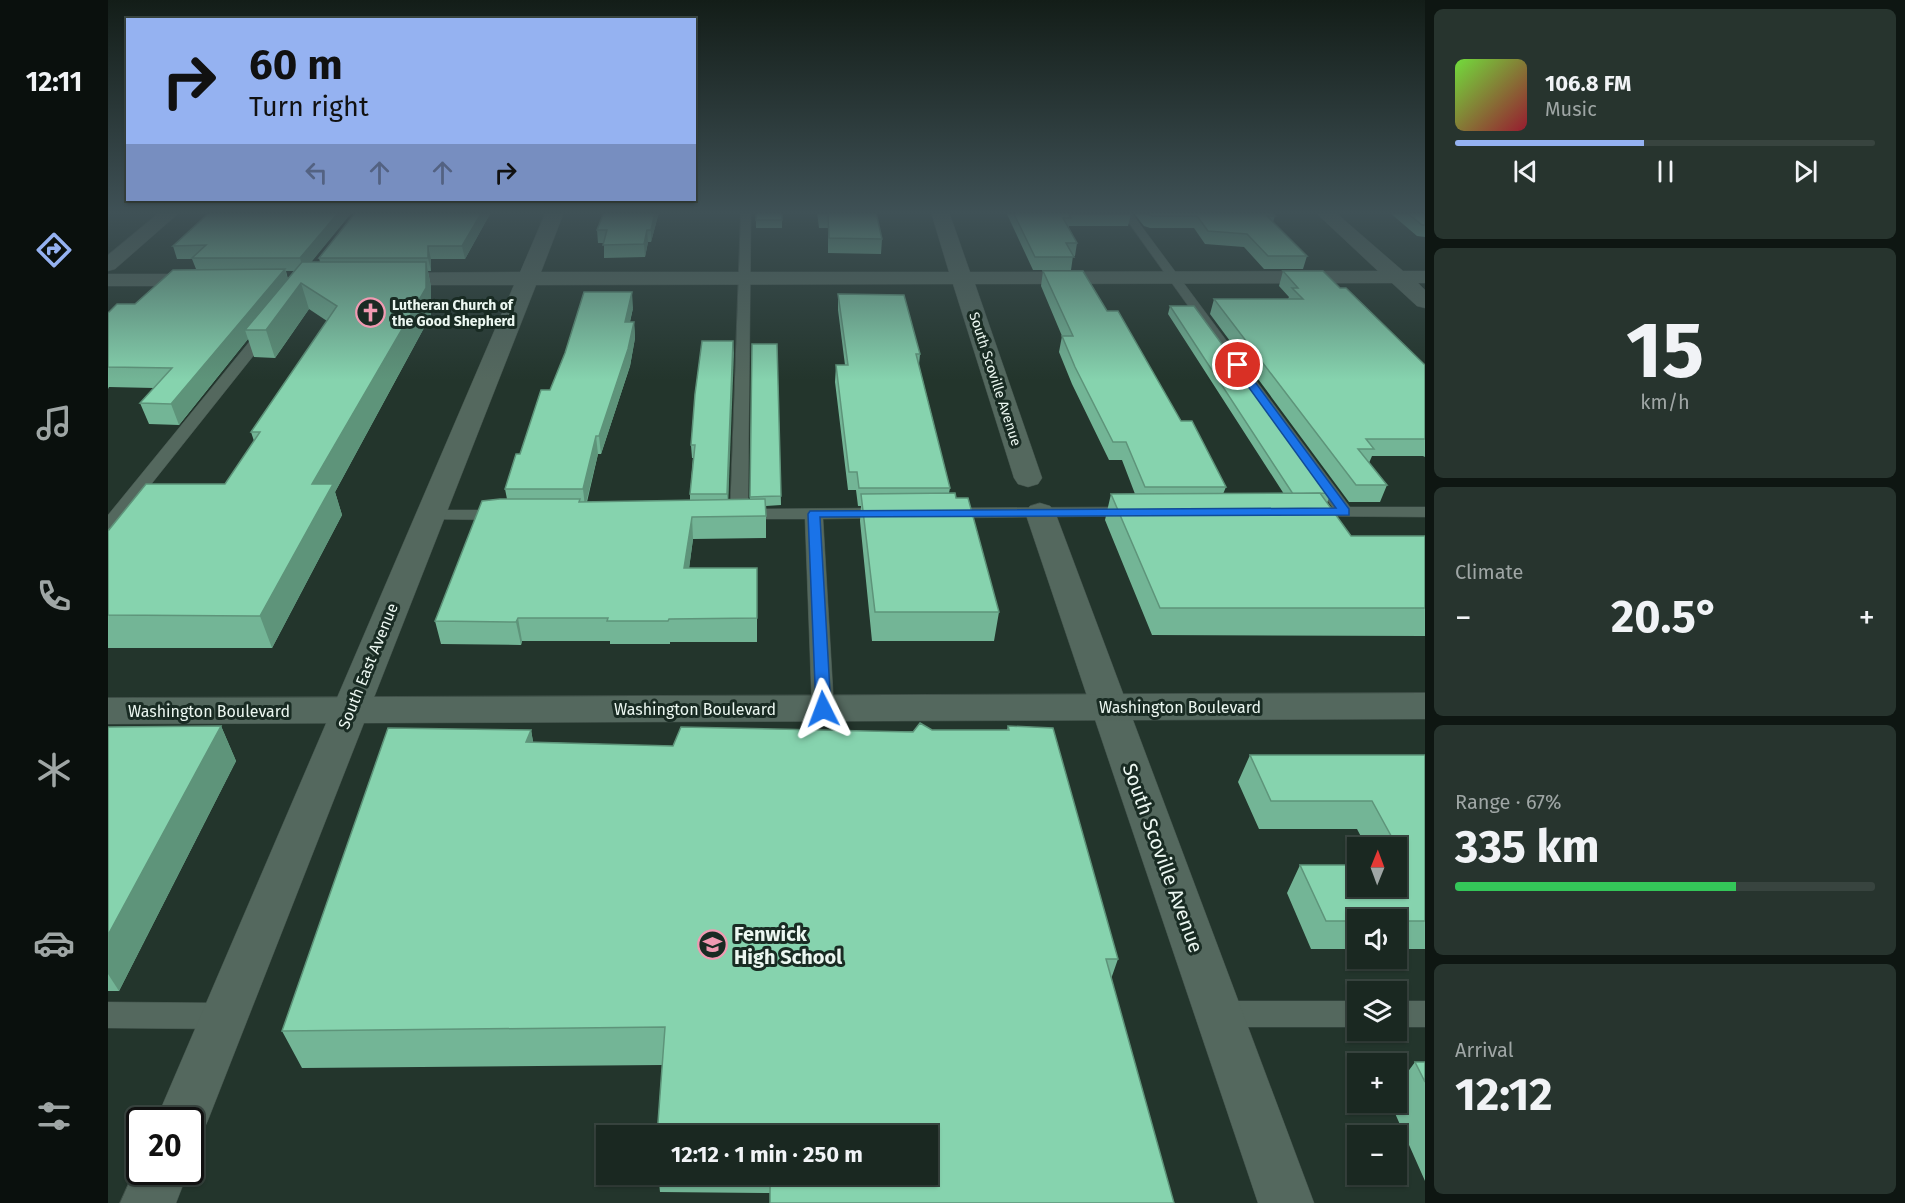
<!DOCTYPE html>
<meta charset="utf-8">
<style>
body{margin:0;font-family:"Fira Sans",sans-serif;background:#27342e;color:#f1f3f6;height:100vh;display:flex;flex-direction:column;font-size:22px;white-space:nowrap}
*{box-sizing:border-box;margin:0}
p{font-size:20px;color:#9fa6a5}
.icon{flex:none;width:33px;height:33px;fill:none;stroke:currentColor;stroke-width:2;stroke-linecap:round;stroke-linejoin:round}
.map{position:relative;flex:1;overflow:hidden}
.side{display:flex;flex-direction:column;gap:9px;padding:9px;background:#0e1612;width:480px}
.side>*{flex:none}
.hud{position:absolute;left:18px;top:18px;width:570px;height:183px;border-radius:0px;box-shadow:0 2px 4px #0004,0 0 0 2px #38443f;background:#95b2f1;color:#111;overflow:hidden}
.needle{width:39px;rotate:1deg}
.buttons{position:absolute;left:1239px;top:837px;display:grid;gap:12px}
.buttons a{display:grid;place-items:center;width:60px;height:60px;border-radius:0px;background:#1a2821;box-shadow:0 2px 4px #0004,0 0 0 2px #38443f;font-size:30px}
.speed{position:absolute;left:18px;top:1107px;display:flex;gap:12px;font-size:30px;font-weight:700;text-align:center}
.speed>*{display:grid;place-content:center;width:78px;height:78px;border-radius:50%;background:#1a2821;box-shadow:0 2px 4px #0004,0 0 0 2px #38443f;line-height:1}
.speed .limit{border:3px solid #111;border-radius:9px;background:#fff;color:#111}
.pin{position:absolute;display:grid;place-items:center;width:51px;height:51px;color:#fff;margin:-26px;border:3px solid #fff;border-radius:50%;box-shadow:0 2px 6px #0007}
.me{position:absolute;width:66px;margin:-33px;rotate:357deg;stroke-linejoin:round;filter:drop-shadow(0 0 4px #0008)}
.turn{display:flex;align-items:center;gap:21px;height:126px;padding:0 24px;font-size:27px}
.turn .icon{width:78px;height:78px;stroke-width:2.5}
.turn b{display:block;font-size:42px;line-height:51px}
.lanes{display:flex;align-items:center;height:57px;padding:0 24px;background:#0003;justify-content:center;gap:30px;direction:ltr}
.lanes .off{opacity:.35}
.big{font-size:45px;font-weight:700;line-height:1.1}
.side .tile{flex:1;display:flex;flex-direction:column;justify-content:center;gap:9px;min-width:0;padding:0 21px;border-radius:9px;background:#27342e}
.side .dial{align-items:center;gap:0}
.dial b{font-size:78px;line-height:1}
.song{display:flex;align-items:center;gap:18px}
.cover{width:72px;height:72px;border-radius:9px;background:linear-gradient(135deg,hsl(100 70% 55%),hsl(350 70% 35%))}
.played{height:6px;border-radius:3px;background:linear-gradient(90deg,#95b2f1 45%,#38443f 45%)}
.keys{display:flex;justify-content:space-around;direction:ltr}
.heat{display:flex;justify-content:space-between;align-items:center;font-size:33px;direction:ltr}
.charge{height:9px;border-radius:4px;background:linear-gradient(90deg,#34c759 67%,#38443f 0)}
.trip{position:absolute;left:488px;top:1125px;width:342px;height:60px;border-radius:0px;background:#1a2821;box-shadow:0 2px 4px #0004,0 0 0 2px #38443f;font-weight:700;line-height:60px;text-align:center}
main{display:flex;flex:1;min-height:0}
.tab-bar{display:flex;flex-direction:column;width:108px;justify-content:space-around;align-items:center;background:#0a100d;color:#9fa6a5}
.tab-bar .icon{width:42px;height:42px}
.tab-bar .on{color:#95b2f1}
.tab-bar b{font-size:27px;color:#f1f3f6}
.map>svg:first-child{display:block}
</style>
<main>
<nav class="tab-bar">
<b>12:11</b>
<svg class="icon on" aria-label="directions" viewBox="0 0 24 24"><path d="M12 3l9 9-9 9-9-9zM9 14v-3h6M13 9l2 2-2 2"/></svg>
<svg class="icon" aria-label="music" viewBox="0 0 24 24"><path d="M9 18V5l10-2v13"/><circle cx="6" cy="18" r="3"/><circle cx="16" cy="16" r="3"/></svg>
<svg class="icon" aria-label="phone" viewBox="0 0 24 24"><path d="M5 4h4l2 5-3 2q2 4 5 5l2-3 5 2v4C11 20 4 13 5 4z"/></svg>
<svg class="icon" aria-label="climate" viewBox="0 0 24 24"><path d="M12 3v18M4 7l16 10M4 17L20 7"/></svg>
<svg class="icon" aria-label="car" viewBox="0 0 24 24"><path d="M5 17H2v-5l4-1 3-4h7l3 4 3 1v5h-3M9 17h6M6 11h13"/><circle cx="7" cy="17" r="2"/><circle cx="17" cy="17" r="2"/></svg>
<svg class="icon" aria-label="filters" viewBox="0 0 24 24"><path d="M4 7h16M4 17h16"/><circle cx="9" cy="7" r="2"/><circle cx="15" cy="17" r="2"/></svg>
</nav>
<div class="map">
<svg width="1317" height="1203" viewBox="0 0 1317 1203">
<rect width="100%" height="100%" fill="#23352c"/>
<g fill="none" stroke-linecap="round" stroke-linejoin="round">
<defs>
<g id="service">
<polygon points="633,212 643,212 640,509 777,508 783,509 786,513 783,517 777,518 715,519 726,709 723,714 715,717 707,714 704,709 697,519 631,519 625,518 622,514"/>
<polygon points="1013,212 1023,212 1242,507 1317,507 1317,517 1194,516 1191,512 1194,508 1224,507"/>
<polygon points="160,324 167,328 165,331 6,531 0,532 0,515 155,325"/>
<polygon points="1026,507 1032,508 1035,512 1032,516 840,518 834,517 831,513 834,509 840,508"/>
<polygon points="322,510 393,510 399,511 402,515 399,519 393,520 316,519 313,515 316,511"/>
<polygon points="1111,1001 1250,1001 1250,1027 1111,1027 1101,1023 1097,1014 1101,1005"/>
<rect x="1288" y="1001" width="29" height="26"/>
<polygon points="0,1002 117,1003 127,1007 131,1016 127,1025 117,1029 0,1028"/>
</g>
<g id="minor">
<polygon points="52,212 72,212 7,269 0,271 0,255"/>
<polygon points="438,212 456,212 433,272 841,272 823,212 841,212 862,272 1270,271 1207,212 1227,212 1295,271 1317,271 1317,283 1310,283 1317,290 1317,308 1309,306 1284,283 867,284 934,478 930,484 920,487 910,484 906,478 845,284 428,285 100,1120 92,1138 82,1142 82,1120 48,1120 406,285 278,285 271,283 267,279 271,275 278,273 412,272"/>
<polygon points="0,274 97,274 104,276 108,280 104,284 97,286 0,286"/>
<polygon points="932,503 942,506 947,512 1206,1203 1150,1203 917,512 922,506"/>
<polygon points="32,1158 32,1172 80,1172 68,1203 12,1203"/>
</g>
<polygon id="tertiary" points="1317,693 1317,719 0,724 0,698"/>
</defs>
<use href="#service" stroke="#41514a" stroke-width="1"/>
<use href="#minor" stroke="#41514a" stroke-width="1"/>
<use href="#tertiary" stroke="#41514a" stroke-width="1"/>
<use href="#service" fill="#54685e" fill-rule="evenodd"/>
<use href="#minor" fill="#54685e" fill-rule="evenodd"/>
<use href="#tertiary" fill="#54685e" fill-rule="evenodd"/>
</g>
<g fill="#73b596" fill-rule="evenodd">
<path d="M244,212L203,262H212L211,258L383,212L357,259H323V271H320L323,287V315L227,492L234,515L164,648H0V531L117,484L146,441L143,432L219,321L201,309L167,358L146,357L140,339L71,425L41,424L32,403L46,388L1,387L0,389V313L27,304L88,269L84,259H69L65,246ZM178,271H186L180,279Z"/>
<polygon points="551,212 543,242 540,242 537,257 496,258 496,243 490,243 489,230"/>
<rect x="648" y="212" width="26" height="16"/>
<polygon points="709,212 768,212 774,239 773,254 720,253 720,228 711,228"/>
<polygon points="898,212 1021,212 1023,214 1020,226 961,226 961,228 969,243 967,256 965,256 963,270 925,270"/>
<polygon points="1025,212 1163,212 1167,216 1165,222 1199,256 1195,269 1156,269 1136,247 1097,244 1086,228 1042,228 1036,226"/>
<polygon points="1281,212 1317,212 1317,237 1309,236"/>
<polygon points="935,271 999,311 1118,487 1115,494 1176,494 1060,314 1062,306 1223,493 1219,503 1243,536 1317,536 1317,636 1044,635 997,520 1003,494 1027,494 1014,460 1001,460 964,384 951,352 954,336 933,286"/>
<polygon points="1175,271 1232,288 1317,365 1317,457 1315,456 1264,456 1261,463 1279,485 1272,502 1241,502 1102,314 1106,299 1180,299 1181,297 1171,286"/>
<polygon points="730,294 812,354 811,365 842,488 841,493 848,498 891,612 886,641 764,641 752,521 753,506 750,506 748,490 740,490 727,382 728,365 737,365 730,310"/>
<polygon points="525,308 522,322 526,322 527,338 522,366 493,454 490,454 479,502 582,501 582,494 585,458 584,458 583,445 625,341 620,500 642,500 644,344 669,344 673,505 658,506 658,538 585,539 581,568 649,568 649,642 562,642 562,644 502,644 502,641 414,641 413,645 333,644 327,621 399,499 397,489 412,454"/>
<polygon points="113,726 128,761 11,991 0,991 0,727"/>
<polygon points="900,726 1010,959 1003,979 1066,1203 662,1203 662,1193 552,1192 550,1174 819,1174 555,1065 194,1068 174,1031 423,730 425,742 565,746 824,730 899,730"/>
<polygon points="1142,755 1317,755 1317,949 1288,949 1288,920 1250,920 1250,949 1203,949 1179,893 1192,865 1288,886 1288,848 1259,848 1249,829 1151,829 1130,782"/>
<polygon points="1307,1062 1317,1062 1317,1181 1282,1102 1288,1102 1288,1088"/>
</g>
<g fill="#5e947a">
<polygon points="231,212 244,212 196,271 192,258"/>
<polygon points="374,212 383,212 357,259 354,246"/>
<polygon points="547,212 551,212 543,242 543,230"/>
<polygon points="539,230 540,242 537,257 536,244"/>
<polygon points="320,246 323,259 323,271 320,258"/>
<polygon points="318,262 323,287 323,315 227,492 234,515 164,648 152,616 204,484"/>
<polygon points="177,269 182,288 137,330 140,339 71,425 63,404"/>
<polygon points="193,283 201,309 167,358 158,330"/>
<polygon points="524,292 525,308 518,338 517,322"/>
<polygon points="526,322 527,338 522,366 493,454 491,436"/>
<polygon points="625,341 626,353 620,507 619,494"/>
<polygon points="488,436 490,454 477,507 475,489"/>
<polygon points="584,517 585,539 578,591 576,568"/>
<polygon points="410,618 414,641 413,645 408,622"/>
<polygon points="113,726 128,761 11,991 0,974 0,935"/>
<polygon points="423,730 430,769 418,742"/>
</g>
<g fill="#86d3ae" stroke="#5e947a" stroke-width="1.5">
<polygon points="102,212 231,212 192,258 84,258 98,245 65,246"/>
<polygon points="248,212 374,212 354,246 320,246 320,258 211,258"/>
<polygon points="496,212 547,212 543,230 539,230 536,244 495,245 499,230 489,230"/>
<rect x="648" y="212" width="26" height="8"/>
<polygon points="711,212 768,212 774,239 721,238 720,213 712,213"/>
<polygon points="905,212 1021,212 1023,214 961,214 963,218 955,218 969,243 958,243 966,257 927,257"/>
<polygon points="1037,212 1163,212 1167,216 1159,216 1199,256 1160,256 1139,234 1100,231 1089,216 1044,216 1039,214"/>
<polygon points="1298,212 1317,212 1317,225 1314,225"/>
<polygon points="194,262 318,262 318,288 204,484 225,484 152,616 0,615 0,531 38,484 117,484 152,432 143,432 229,306 193,283 158,330 137,330"/>
<polygon points="177,269 63,404 32,403 64,368 0,367 0,313 9,304 27,304 65,270"/>
<polygon points="935,271 975,271 999,311 1010,311 1073,421 1084,421 1118,487 1037,487 1018,442 1005,442 967,367 954,336 965,336"/>
<polygon points="1175,271 1215,271 1232,288 1238,288 1317,365 1317,439 1258,439 1266,449 1250,449 1279,485 1248,485 1106,299 1195,299 1184,288 1190,288"/>
<polygon points="476,292 524,292 517,322 526,322 520,349 491,436 488,436 475,489 397,489 408,454 412,454 433,390 442,390 457,353"/>
<polygon points="730,294 796,295 812,354 808,354 842,488 751,488 749,472 741,472 728,365 740,365"/>
<polygon points="1062,306 1086,306 1223,493 1185,494"/>
<polygon points="594,341 625,341 619,494 582,494 587,445 583,445 587,394"/>
<polygon points="644,344 669,344 673,496 642,497"/>
<polygon points="847,493 848,498 860,498 891,612 767,612 753,494"/>
<polygon points="1212,493 1243,536 1317,536 1317,608 1052,608 1003,494"/>
<polygon points="392,499 472,499 471,502 657,499 658,516 584,517 576,568 649,568 649,618 561,619 560,621 499,621 500,618 410,618 408,622 327,621 374,501"/>
<polygon points="812,723 824,730 901,730 900,726 945,728 1010,959 998,959 1066,1203 662,1203 662,1174 819,1174 819,1136 549,1136 557,1027 174,1031 280,728 423,730 418,742 565,746 573,727 805,732"/>
<polygon points="113,726 0,935 0,727"/>
<polygon points="1142,755 1317,755 1317,921 1288,921 1288,920 1250,920 1250,921 1218,921 1192,865 1250,865 1250,886 1288,886 1288,865 1299,865 1264,801 1163,801"/>
<polygon points="1307,1062 1317,1062 1317,1082"/>
</g>
<linearGradient id="sky" x2="0" y2="1"><stop stop-color="#131d18"/><stop offset="0.56" stop-color="#3f5156"/><stop offset="1" stop-color="#3f5156" stop-opacity="0"/></linearGradient>
<rect width="1317" height="380" fill="url(#sky)"/>
<polygon fill="#1a73e8" stroke="#114b97" stroke-width="1.5" points="1126,363 1133,363 1241,509 1241,515 712,517 723,709 721,713 710,713 708,709 700,514 702,511 1228,508 1126,367"/>
<defs>
<symbol id="church-ring" viewBox="-11 -11 22 22"><circle r="9.5" fill="#192b23" stroke="#f19ab2" stroke-width="1.5"/><path d="M-1.2-6h2.4v3.5h3.3v2.4h-3.3V6h-2.4V-.1h-3.3v-2.4h3.3Z" fill="#f19ab2"/></symbol>
<symbol id="school-ring" viewBox="-11 -11 22 22"><circle r="9.5" fill="#192b23" stroke="#f19ab2" stroke-width="1.5"/><path d="M0-5L7-2L0 1L-7-2ZM-4 1L0 2.5L4 1V4Q0 6-4 4Z" fill="#f19ab2"/></symbol>
</defs>
<g fill-rule="evenodd">
<use href="#church-ring" x="246" y="296" width="33" height="33"/>
<use href="#school-ring" x="588" y="928" width="33" height="33"/>
</g>
<g text-anchor="middle" dominant-baseline="central" stroke-width="6" stroke-linejoin="round" paint-order="stroke">
<g font-size="14" font-weight="bold" fill="#ecf7f1" stroke="#192b23" text-anchor="start">
<text x="284" y="305">Lutheran Church of<tspan x="284" dy="16">the Good Shepherd</tspan></text>
</g>
<g font-size="14" fill="#ecf7f1" stroke="#192b23">
<text transform="translate(887 379) rotate(72)">South Scoville Avenue</text>
</g>
<g font-size="16" fill="#ecf7f1" stroke="#192b23">
<text transform="translate(260 666) rotate(-68)">South East Avenue</text>
<text x="1072" y="707">Washington Boulevard</text>
<text x="587" y="709">Washington Boulevard</text>
<text x="101" y="711">Washington Boulevard</text>
</g>
<g font-size="20" fill="#ecf7f1" stroke="#192b23">
<text transform="translate(1055 858) rotate(70)">South Scoville Avenue</text>
</g>
<g font-size="20" font-weight="bold" fill="#ecf7f1" stroke="#192b23" text-anchor="start">
<text x="626" y="934">Fenwick<tspan x="626" dy="23">High School</tspan></text>
</g>
</g>
</svg>
<div class="buttons">
<a><svg class="needle" viewBox="-14 -14 28 28"><path d="M0-13l5 13h-10z" fill="#e53935"/><path d="M0 13l5-13h-10z" fill="#9fa6a5"/></svg></a>
<a><svg class="icon" aria-label="sound" viewBox="0 0 24 24"><path d="M4 9h4l5-4v14l-5-4H4zM17 9q2 3 0 6"/></svg></a>
<a><svg class="icon" aria-label="layers" viewBox="0 0 24 24"><path d="M12 4l9 5-9 5-9-5zM3 14l9 5 9-5"/></svg></a>
<a>+</a>
<a>−</a>
</div>
<div class="speed"><div class="limit">20</div></div>
<div class="pin" style="left:1130px;top:365px;background:#d93025"><svg class="icon" aria-label="arrive" viewBox="0 0 24 24"><path d="M6 21V4h12l-3 4 3 4H6"/></svg></div>
<svg class="me" style="left:715px;top:709px" viewBox="-20 -20 40 40"><path d="M0-17L14 15 0 8-14 15z" fill="#1a73e8" stroke="#fff" stroke-width="4"/></svg>
<div class="trip">12:12 · 1 min · 250 m</div>
<div class="hud">
<div class="turn"><svg class="icon" aria-label="right" viewBox="0 0 24 24"><path d="M7 20v-9h11M14 6l5 5-5 5"/></svg><div><b>60 m</b>Turn right</div></div>
<div class="lanes"><svg class="icon off" aria-label="left" viewBox="0 0 24 24"><path d="M17 20v-9H6M10 6l-5 5 5 5"/></svg><svg class="icon off" aria-label="ahead" viewBox="0 0 24 24"><path d="M12 20V5M6 11l6-6 6 6"/></svg><svg class="icon off" aria-label="ahead" viewBox="0 0 24 24"><path d="M12 20V5M6 11l6-6 6 6"/></svg><svg class="icon" aria-label="right" viewBox="0 0 24 24"><path d="M7 20v-9h11M14 6l5 5-5 5"/></svg></div>
</div>
</div>
<section class="side">
<div class="tile">
<div class="song"><i class="cover"></i><div><b>106.8 FM</b><p>Music</p></div></div>
<div class="played"></div>
<div class="keys"><svg class="icon" aria-label="previous" viewBox="0 0 24 24"><path d="M18 5L8 12l10 7zM5 5v14"/></svg><svg class="icon" aria-label="pause" viewBox="0 0 24 24"><path d="M8 5v14M16 5v14"/></svg><svg class="icon" aria-label="next" viewBox="0 0 24 24"><path d="M6 5l10 7-10 7zM19 5v14"/></svg></div>
</div>
<div class="tile dial"><b>15</b><p>km/h</p></div>
<div class="tile"><p>Climate</p>
<div class="heat"><a>−</a><b class="big">20.5°</b><a>+</a></div>
</div>
<div class="tile"><p>Range · 67%</p><b class="big">335 km</b><div class="charge"></div></div>
<div class="tile"><p>Arrival</p><b class="big">12:12</b></div>
</section>
</main>
